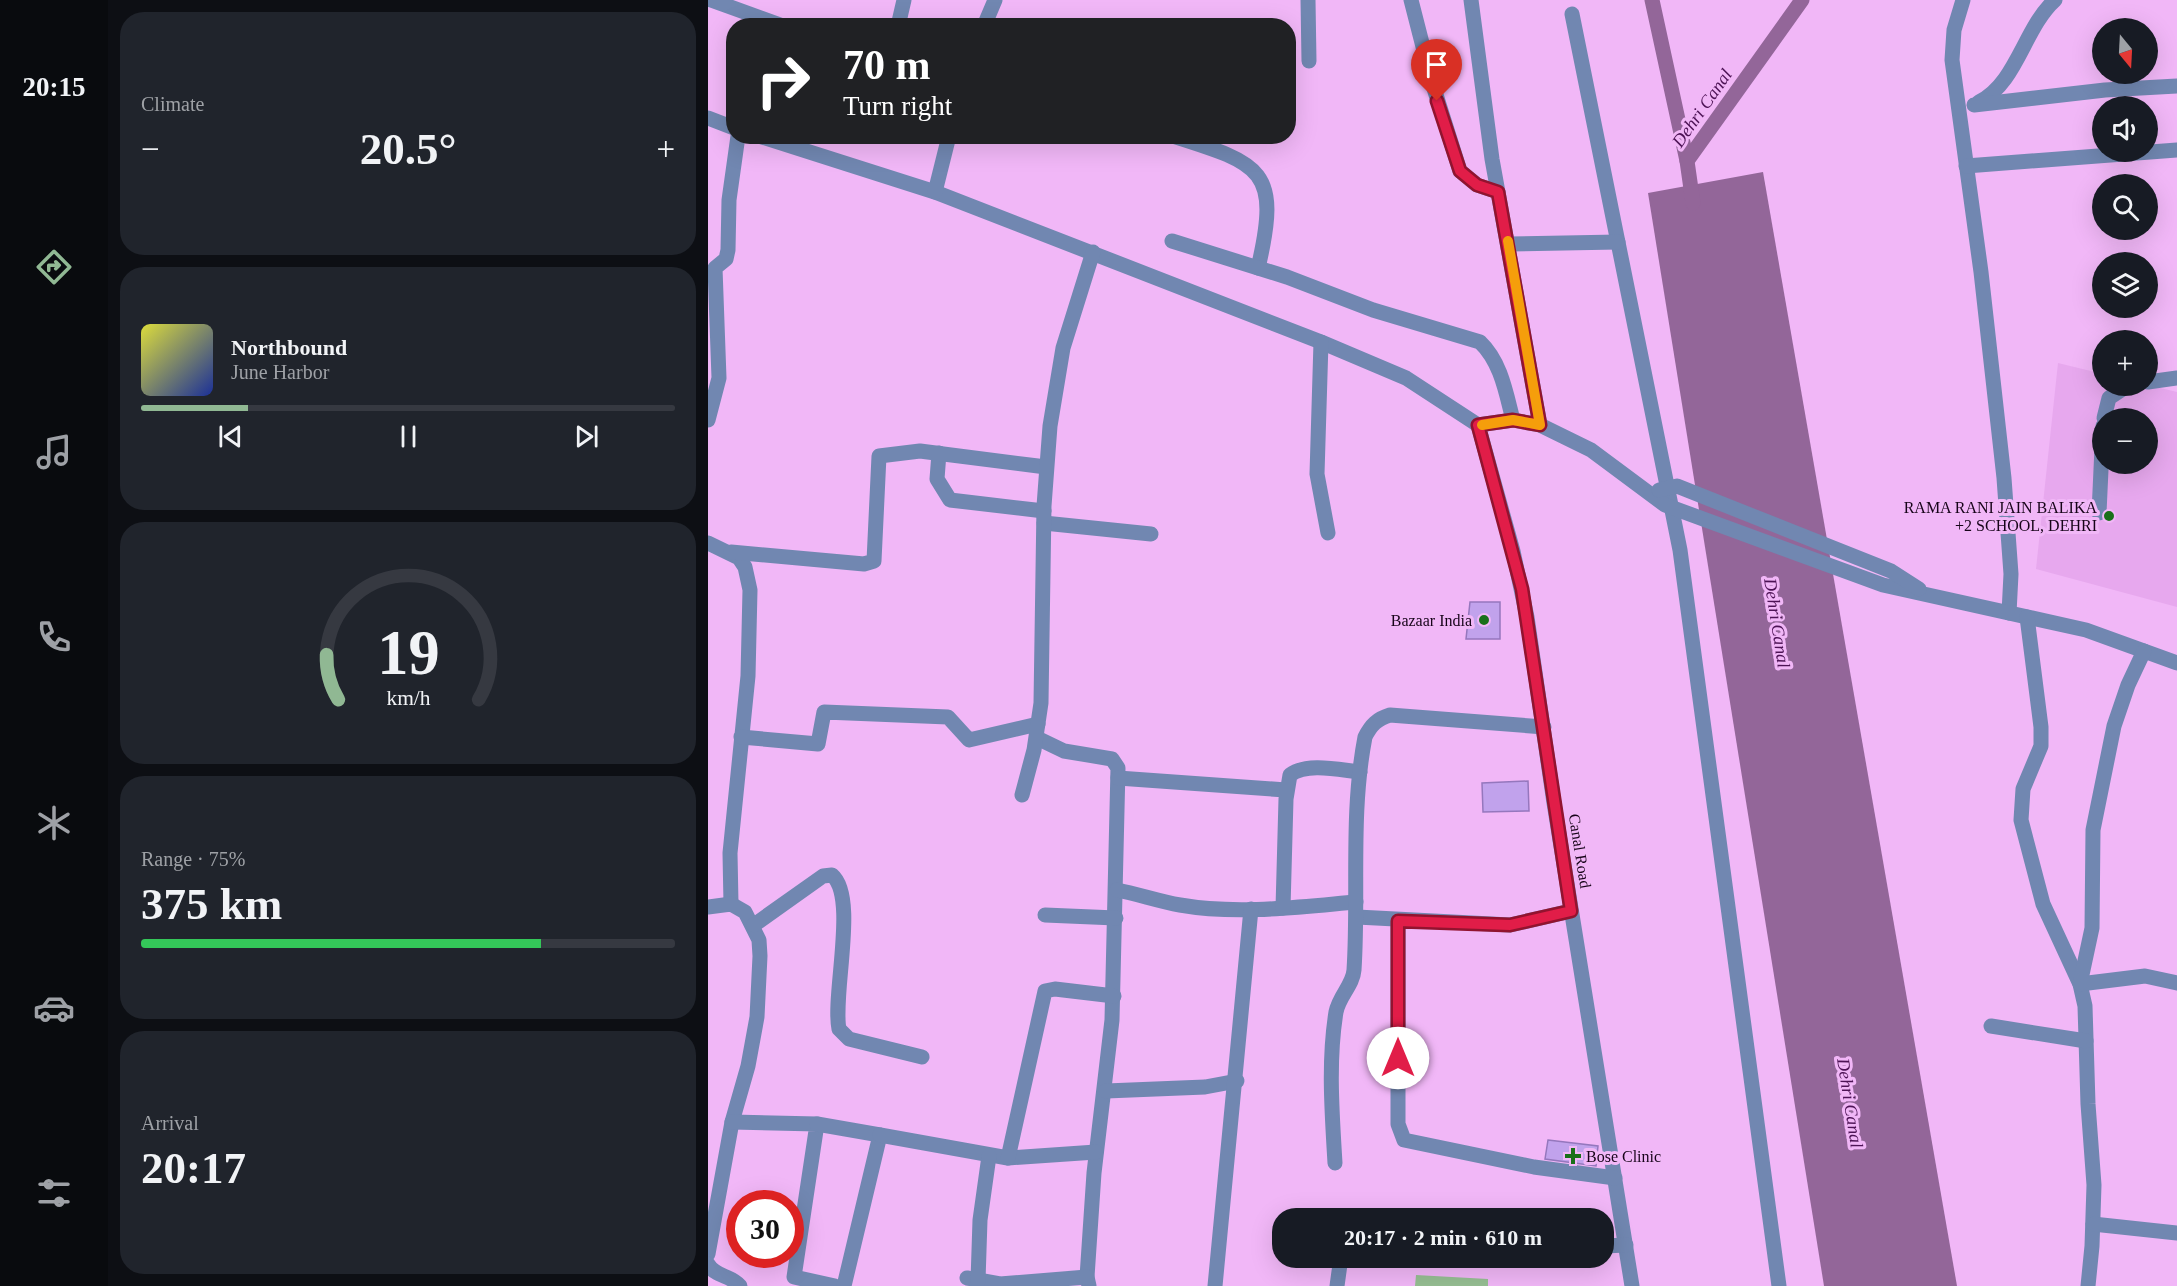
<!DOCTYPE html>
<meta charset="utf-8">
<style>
body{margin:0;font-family:Georgia,serif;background:#20242c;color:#f1f3f6;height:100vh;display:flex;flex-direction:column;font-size:22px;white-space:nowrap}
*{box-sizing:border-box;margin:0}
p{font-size:20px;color:#9ea1a6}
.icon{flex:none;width:33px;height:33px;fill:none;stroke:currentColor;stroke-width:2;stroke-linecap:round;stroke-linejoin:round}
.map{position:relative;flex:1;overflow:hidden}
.details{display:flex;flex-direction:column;gap:12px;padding:12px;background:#0d0f14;width:600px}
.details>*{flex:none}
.hud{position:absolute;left:18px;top:18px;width:570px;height:126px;border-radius:24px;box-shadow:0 6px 24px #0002;background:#202124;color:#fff;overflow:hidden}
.needle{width:39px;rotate:162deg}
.tools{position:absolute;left:1384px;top:18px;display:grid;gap:12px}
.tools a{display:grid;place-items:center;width:66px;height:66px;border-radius:50%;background:#171b24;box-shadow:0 6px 24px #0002;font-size:30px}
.speed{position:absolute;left:18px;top:1190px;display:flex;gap:12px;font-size:30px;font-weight:700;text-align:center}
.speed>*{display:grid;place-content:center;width:78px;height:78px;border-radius:50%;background:#171b24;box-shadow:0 6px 24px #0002;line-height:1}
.speed .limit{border:9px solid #d22;background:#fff;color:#111}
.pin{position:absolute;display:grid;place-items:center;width:51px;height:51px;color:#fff;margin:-62px -26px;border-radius:50% 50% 50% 0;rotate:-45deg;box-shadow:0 0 6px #0007}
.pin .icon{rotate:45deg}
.me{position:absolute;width:66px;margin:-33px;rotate:0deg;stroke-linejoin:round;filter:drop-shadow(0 0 4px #0008)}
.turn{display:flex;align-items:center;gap:21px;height:126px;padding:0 18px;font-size:27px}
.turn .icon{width:78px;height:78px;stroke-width:2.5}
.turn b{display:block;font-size:42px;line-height:51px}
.big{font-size:45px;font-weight:700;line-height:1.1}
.details .card{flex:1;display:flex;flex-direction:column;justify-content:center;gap:9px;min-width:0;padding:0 21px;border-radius:24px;background:#20242c}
.details .dial{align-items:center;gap:0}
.dial svg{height:156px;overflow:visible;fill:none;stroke:#363941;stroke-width:7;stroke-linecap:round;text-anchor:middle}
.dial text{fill:#f1f3f6;stroke:none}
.song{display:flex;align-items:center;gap:18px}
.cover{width:72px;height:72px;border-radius:9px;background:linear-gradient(135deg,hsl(60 70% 55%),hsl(230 70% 35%))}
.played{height:6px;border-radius:3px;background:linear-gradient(90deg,#90b893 20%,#363941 20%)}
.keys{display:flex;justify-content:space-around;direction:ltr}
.heat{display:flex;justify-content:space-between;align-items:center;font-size:33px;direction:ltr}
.charge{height:9px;border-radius:4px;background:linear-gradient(90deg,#34c759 75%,#363941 0)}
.trip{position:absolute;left:564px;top:1208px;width:342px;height:60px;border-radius:24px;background:#171b24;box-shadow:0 6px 24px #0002;font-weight:700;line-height:60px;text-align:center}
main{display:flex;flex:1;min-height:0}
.tabs{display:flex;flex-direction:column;width:108px;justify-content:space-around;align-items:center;background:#090b0e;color:#9ea1a6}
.tabs .icon{width:42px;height:42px}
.tabs .active{color:#90b893}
.tabs b{font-size:27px;color:#f1f3f6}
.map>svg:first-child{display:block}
</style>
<main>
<nav class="tabs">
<b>20:15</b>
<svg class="icon active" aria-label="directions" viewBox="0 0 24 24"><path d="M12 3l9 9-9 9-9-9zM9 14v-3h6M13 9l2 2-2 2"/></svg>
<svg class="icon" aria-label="music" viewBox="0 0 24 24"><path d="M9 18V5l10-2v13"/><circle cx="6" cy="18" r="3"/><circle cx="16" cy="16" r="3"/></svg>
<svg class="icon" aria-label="phone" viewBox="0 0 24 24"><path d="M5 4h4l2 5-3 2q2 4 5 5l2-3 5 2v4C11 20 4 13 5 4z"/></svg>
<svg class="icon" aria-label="climate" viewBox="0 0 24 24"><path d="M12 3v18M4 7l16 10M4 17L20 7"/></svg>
<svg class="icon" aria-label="car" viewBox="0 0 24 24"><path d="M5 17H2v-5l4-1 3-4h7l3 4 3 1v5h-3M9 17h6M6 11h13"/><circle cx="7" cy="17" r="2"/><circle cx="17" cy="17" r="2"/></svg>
<svg class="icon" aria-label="filters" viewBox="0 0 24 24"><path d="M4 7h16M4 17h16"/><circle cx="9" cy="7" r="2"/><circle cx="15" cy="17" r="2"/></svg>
</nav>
<section class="details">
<div class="card"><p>Climate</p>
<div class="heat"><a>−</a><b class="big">20.5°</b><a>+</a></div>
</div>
<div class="card">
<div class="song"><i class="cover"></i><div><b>Northbound</b><p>June Harbor</p></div></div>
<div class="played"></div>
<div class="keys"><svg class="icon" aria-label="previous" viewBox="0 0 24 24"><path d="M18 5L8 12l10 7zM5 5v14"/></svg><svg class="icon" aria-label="pause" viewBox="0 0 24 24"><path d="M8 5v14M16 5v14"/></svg><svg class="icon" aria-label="next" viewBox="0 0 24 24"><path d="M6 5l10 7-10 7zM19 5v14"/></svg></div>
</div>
<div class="card dial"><svg viewBox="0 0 100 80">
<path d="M14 69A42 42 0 1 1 86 69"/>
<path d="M14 69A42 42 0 0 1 8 46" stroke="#90b893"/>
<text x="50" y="56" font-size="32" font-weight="700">19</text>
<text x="50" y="72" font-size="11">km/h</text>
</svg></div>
<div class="card"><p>Range · 75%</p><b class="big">375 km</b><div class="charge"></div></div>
<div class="card"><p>Arrival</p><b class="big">20:17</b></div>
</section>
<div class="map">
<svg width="1469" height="1286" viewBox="0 0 1469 1286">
<rect width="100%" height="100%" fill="#f1b7f7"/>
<path fill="#e7a8ee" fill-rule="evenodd" d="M1350,363L1395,374V386L1440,385L1469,392V607L1328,569ZM1395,418H1440V464H1395Z"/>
<polygon fill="#96be93" points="708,1275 780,1279 780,1286 707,1286"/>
<polygon fill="#936699" points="1055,172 1249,1286 1116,1286 940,193"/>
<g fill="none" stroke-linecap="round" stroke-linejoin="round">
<g stroke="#936699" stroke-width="15">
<polyline points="944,0 979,161"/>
<polyline points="985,203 979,161 1094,0"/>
</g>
</g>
<g fill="#c1a2ec" stroke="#9577bd" stroke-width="1.5">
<polygon points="762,602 792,602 792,639 758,639"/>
<polygon points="820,781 821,811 775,812 774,783"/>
<polygon points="840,1140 890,1146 888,1166 837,1159"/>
</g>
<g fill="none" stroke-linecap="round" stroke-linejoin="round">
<g stroke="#7187b1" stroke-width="15">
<polyline points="3,0 75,26"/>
<polyline points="600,0 601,61"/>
<polyline points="703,0 724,82 752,171 769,185 790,192"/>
<polyline points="763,0 784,159 832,425"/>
<polyline points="1255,0 1246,30 1244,60 1273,272 1296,478 1303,574 1301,613"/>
<polyline points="864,14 972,550 1071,1286"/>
<polyline points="190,26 196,0"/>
<polyline points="276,26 287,0"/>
<path d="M1271,102C1309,83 1316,28 1347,0"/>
<polyline points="1266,105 1397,90 1469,86"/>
<polyline points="0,118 26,128"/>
<polyline points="51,136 227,192 613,342 698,378 770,425 805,420 832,425 883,450 957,505 1175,585 1378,630 1469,663"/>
<path d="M465,136C554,164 573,170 550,268"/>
<polyline points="1258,166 1469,150"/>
<polyline points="227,192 241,136"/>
<path d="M464,241L579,277L665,310L772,342C793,362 798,393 805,420"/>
<polyline points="800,244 910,242"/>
<polyline points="613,342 609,474 620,533"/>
<polyline points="1440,382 1469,378"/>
<polyline points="1396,418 1401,398 1419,386"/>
<polyline points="0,420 11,378 7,268 18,259 20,250 21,200 30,136"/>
<polyline points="770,425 805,551 819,617 846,803 924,1286"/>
<polyline points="231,453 229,479 242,500 336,511"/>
<polyline points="951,490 969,486 1183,571 1211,589"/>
<polyline points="1391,513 1395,426"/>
<polyline points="336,523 443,534"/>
<polyline points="0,543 31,558 37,567 42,590 40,676 22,853 23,904"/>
<polyline points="23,552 156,564 166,561 171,456 212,451 338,467"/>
<polyline points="1319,617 1333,727 1333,746 1315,789 1313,820 1335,904 1372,984 1377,1006 1380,1104 1386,1185 1384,1246 1380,1286"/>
<polyline points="1436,651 1420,685 1406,726 1385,830 1384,928 1372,984 1437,976 1469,983"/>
<polyline points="33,737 110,744 116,712 240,717 261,740 330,724"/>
<polyline points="329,738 356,751 404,759 410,768 404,1020 386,1173 379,1277 381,1286"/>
<polyline points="410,778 578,790"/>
<polyline points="314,795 326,750 333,703 336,506 342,426 355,348 385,252"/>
<path d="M409,890C430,894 450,901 472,905C529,915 591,907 648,902"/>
<polyline points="0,907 23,904 37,912 51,940 52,956 49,1017 40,1066 24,1122 0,1254"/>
<path d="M575,908L578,799L582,775C599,762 632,770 652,772"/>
<polyline points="337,915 408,918"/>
<polyline points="649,917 802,925 863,911"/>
<polyline points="690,921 690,1124 696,1140 826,1167 907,1178"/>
<path d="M46,925L115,876L124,875C150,897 124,995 131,1029L141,1039L214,1057"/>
<polyline points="1283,1026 1378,1041"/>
<polyline points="398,1091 497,1087 529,1081"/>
<polyline points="24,1122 109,1124 86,1277 127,1286"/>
<polyline points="109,1124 172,1135 136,1286"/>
<polyline points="172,1135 300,1158 388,1152"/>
<polyline points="300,1158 337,991 347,989 406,996"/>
<path d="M627,1163C624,1113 620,1061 628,1012C631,996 645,985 646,970C651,893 642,815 657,737C663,725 669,719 682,715L836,727"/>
<polyline points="1385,1224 1469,1233"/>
<polyline points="896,1246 918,1245"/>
<path d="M0,1264C7,1277 23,1275 32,1286"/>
<polyline points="259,1278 292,1284 379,1277"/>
<polyline points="270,1281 272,1220 281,1156"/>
<polyline points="507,1286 543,909"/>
<polyline points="629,1286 633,1257"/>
</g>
</g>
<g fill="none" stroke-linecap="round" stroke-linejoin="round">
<defs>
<polyline id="route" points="690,1058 690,921 802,925 863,911 814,589 770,425 805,420 832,425 790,192 769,185 752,171 729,101"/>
</defs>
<use href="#route" stroke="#92132f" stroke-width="15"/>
<use href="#route" stroke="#e11d48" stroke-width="10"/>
<polyline stroke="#f59e0b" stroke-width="10" points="774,425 805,420 832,425 800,241"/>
</g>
<g fill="#19701a" stroke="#f1b7f7" stroke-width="2">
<circle cx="1401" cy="516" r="6"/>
<circle cx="776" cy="620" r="6"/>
<path d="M862 1147h6v6h6v6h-6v6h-6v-6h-6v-6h6z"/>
</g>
<g text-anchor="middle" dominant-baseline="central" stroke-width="6" stroke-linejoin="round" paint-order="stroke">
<g font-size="16" fill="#170419" stroke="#f1b7f7" text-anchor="end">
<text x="1389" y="507">RAMA RANI JAIN BALIKA<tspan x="1389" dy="18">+2 SCHOOL, DEHRI</tspan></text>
<text x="764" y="620">Bazaar India</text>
<text x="878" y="1156" text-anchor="start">Bose Clinic</text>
</g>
<g font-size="16" fill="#170419" stroke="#f1b7f7">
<text transform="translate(872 851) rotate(81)">Canal Road</text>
</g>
<g font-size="18" font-style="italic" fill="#4d1355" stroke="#f1b7f7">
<text transform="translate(994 108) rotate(-55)">Dehri Canal</text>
<text transform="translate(1069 623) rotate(81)">Dehri Canal</text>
<text transform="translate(1142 1103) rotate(81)">Dehri Canal</text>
</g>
</g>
</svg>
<div class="tools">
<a><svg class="needle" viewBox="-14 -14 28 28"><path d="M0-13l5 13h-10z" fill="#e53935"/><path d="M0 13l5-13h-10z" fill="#9ea1a6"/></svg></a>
<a><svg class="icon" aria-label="sound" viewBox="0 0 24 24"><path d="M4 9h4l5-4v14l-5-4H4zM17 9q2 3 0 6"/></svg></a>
<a><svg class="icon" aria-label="search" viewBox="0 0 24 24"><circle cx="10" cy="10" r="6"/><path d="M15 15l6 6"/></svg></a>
<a><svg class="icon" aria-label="layers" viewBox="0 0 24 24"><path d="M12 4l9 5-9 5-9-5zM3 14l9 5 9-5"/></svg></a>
<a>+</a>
<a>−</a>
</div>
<div class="speed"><div class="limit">30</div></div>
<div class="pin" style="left:729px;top:101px;background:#d93025"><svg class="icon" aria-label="arrive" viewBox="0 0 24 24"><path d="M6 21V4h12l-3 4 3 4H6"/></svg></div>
<svg class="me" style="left:690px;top:1058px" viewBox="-20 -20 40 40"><circle r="19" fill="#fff"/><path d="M0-13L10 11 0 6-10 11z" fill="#e11d48"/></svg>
<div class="trip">20:17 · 2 min · 610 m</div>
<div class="hud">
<div class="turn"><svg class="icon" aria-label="right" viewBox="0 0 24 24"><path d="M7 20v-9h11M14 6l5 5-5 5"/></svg><div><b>70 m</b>Turn right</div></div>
</div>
</div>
</main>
